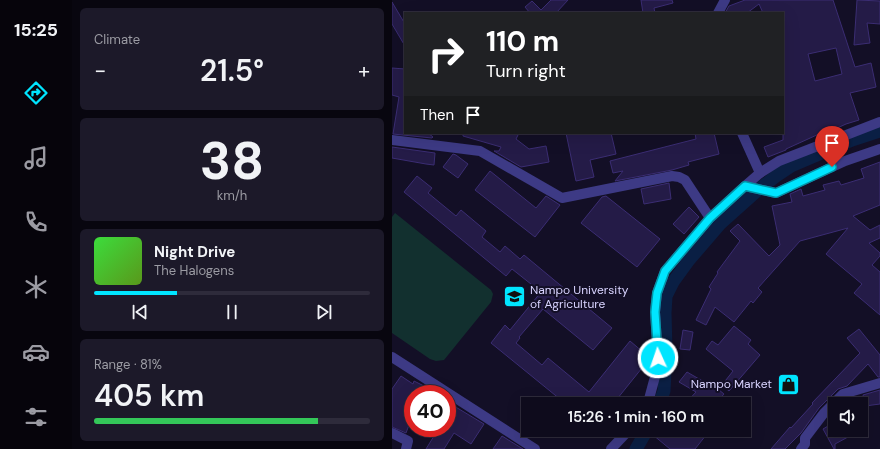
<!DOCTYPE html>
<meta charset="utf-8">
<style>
body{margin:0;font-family:"DM Sans",sans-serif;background:#1c1929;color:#f1f3f6;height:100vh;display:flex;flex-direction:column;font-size:15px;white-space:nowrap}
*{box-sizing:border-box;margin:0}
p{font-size:13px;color:#9b9ba3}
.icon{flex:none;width:22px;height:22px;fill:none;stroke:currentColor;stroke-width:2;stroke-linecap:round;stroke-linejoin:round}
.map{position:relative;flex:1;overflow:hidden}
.side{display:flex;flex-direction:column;gap:8px;padding:8px;background:#08060f;width:320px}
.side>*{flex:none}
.guide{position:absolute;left:12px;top:12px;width:380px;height:122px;border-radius:0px;box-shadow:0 4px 16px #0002,0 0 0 1px #2e2b3b;background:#202124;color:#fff;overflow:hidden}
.buttons{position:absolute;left:436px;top:397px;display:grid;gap:8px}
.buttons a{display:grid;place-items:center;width:40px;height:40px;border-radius:0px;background:#0e0b1c;box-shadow:0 4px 16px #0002,0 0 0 1px #2e2b3b;font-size:20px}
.speed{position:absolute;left:12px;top:385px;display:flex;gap:8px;font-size:20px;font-weight:700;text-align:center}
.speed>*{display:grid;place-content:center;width:52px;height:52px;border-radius:50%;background:#0e0b1c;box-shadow:0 4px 16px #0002,0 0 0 1px #2e2b3b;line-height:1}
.speed .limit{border:6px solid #d22;background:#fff;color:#111}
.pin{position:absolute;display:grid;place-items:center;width:34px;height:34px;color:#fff;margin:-41px -17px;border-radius:50% 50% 50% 0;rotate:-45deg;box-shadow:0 0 4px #0007}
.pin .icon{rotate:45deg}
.me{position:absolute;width:44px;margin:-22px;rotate:357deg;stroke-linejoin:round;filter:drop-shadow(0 0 3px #0008)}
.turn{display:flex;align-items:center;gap:14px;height:84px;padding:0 16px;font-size:18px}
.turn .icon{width:52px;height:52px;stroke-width:2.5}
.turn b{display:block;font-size:28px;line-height:34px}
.then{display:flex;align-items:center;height:38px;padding:0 16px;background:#0003;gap:8px;font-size:15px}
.big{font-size:30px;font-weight:600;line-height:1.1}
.side .card{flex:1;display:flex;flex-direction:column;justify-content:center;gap:6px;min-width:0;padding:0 14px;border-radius:6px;background:#1c1929}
.side .dial{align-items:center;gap:0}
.dial b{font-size:52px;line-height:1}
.song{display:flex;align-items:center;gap:12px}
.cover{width:48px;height:48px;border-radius:6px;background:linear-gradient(135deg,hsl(120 70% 55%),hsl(90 70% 35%))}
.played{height:4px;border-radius:2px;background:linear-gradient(90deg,#00e5ff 30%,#2e2b3b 30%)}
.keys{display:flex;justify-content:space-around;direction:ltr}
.heat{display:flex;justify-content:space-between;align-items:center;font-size:22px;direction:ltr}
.charge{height:6px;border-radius:3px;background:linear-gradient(90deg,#34c759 81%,#2e2b3b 0)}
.trip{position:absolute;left:129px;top:397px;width:230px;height:40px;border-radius:0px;background:#0e0b1c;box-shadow:0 4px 16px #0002,0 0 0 1px #2e2b3b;font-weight:600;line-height:40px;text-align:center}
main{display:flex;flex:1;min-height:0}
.dock{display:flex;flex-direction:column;width:72px;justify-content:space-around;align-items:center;background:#06040b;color:#9b9ba3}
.dock .icon{width:28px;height:28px}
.dock .selected{color:#00e5ff}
.dock b{font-size:18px;color:#f1f3f6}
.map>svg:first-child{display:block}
</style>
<main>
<nav class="dock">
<b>15:25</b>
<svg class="icon selected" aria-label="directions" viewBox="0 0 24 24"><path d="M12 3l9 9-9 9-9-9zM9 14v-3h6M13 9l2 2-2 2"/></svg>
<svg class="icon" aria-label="music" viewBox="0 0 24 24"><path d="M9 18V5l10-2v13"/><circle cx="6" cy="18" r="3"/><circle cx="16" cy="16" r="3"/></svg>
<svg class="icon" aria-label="phone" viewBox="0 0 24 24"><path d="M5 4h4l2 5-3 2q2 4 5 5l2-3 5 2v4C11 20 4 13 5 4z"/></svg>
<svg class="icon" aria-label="climate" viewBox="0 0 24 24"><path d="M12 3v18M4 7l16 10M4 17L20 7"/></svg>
<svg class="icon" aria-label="car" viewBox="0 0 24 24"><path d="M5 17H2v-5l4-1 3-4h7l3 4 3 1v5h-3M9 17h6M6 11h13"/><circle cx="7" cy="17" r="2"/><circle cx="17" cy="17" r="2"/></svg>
<svg class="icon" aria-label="filters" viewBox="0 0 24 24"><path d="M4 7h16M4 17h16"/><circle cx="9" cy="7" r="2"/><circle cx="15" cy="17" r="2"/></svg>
</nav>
<section class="side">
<div class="card"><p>Climate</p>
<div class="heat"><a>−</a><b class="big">21.5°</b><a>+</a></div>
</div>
<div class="card dial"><b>38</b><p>km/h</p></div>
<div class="card">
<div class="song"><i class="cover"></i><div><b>Night Drive</b><p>The Halogens</p></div></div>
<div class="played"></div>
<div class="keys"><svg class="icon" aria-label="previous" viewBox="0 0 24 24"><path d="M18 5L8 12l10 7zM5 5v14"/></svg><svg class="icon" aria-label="pause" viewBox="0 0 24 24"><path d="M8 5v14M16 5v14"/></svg><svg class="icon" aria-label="next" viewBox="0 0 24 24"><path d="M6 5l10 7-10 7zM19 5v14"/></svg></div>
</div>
<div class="card"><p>Range · 81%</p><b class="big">405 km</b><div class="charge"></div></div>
</section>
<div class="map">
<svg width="488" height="449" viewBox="0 0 488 449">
<rect width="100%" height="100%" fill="#130f26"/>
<polygon fill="#12302f" points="3,213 99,290 101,294 99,302 52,360 44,361 38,359 0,333 0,217"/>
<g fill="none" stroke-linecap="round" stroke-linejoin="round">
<g stroke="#0a1f44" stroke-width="13">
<polyline points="267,404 272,391 273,372 274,350 273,313 274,296 281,282 297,260 328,224 366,190 384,176 399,166 460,140 488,131"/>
<polyline points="244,449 255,430"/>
</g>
</g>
<g fill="#241b47" stroke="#3b2d73" fill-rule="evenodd">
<polygon points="159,0 176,0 164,13 138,13 133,7 140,1 149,10"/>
<polygon points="249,0 280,0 281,3 262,8 263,13 251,13"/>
<path d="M353,0H441L463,67L479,63L484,87L458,93L467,120L454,124L428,136L427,134L394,149V150L376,157L372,147L391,140V13H371L367,4L355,13H333L337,6ZM444,48L450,74L423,81L416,54Z"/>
<polygon points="465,0 488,1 488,24 475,23 478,43 462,45"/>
<polygon points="0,2 13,24 13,46 0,24"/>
<polygon points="0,68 13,69 13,133 36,133 41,137 40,138 1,134 7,97 0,95"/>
<polygon points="71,133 127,133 124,139 137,149 154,146 157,162 129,167 102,151 107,151 109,147 71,136"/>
<polygon points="174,133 219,133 224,154 198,160 202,177 184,181"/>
<polygon points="303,133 322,133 327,154 296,162 297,165 280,170 223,181 231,171 221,173 218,161 304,139"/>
<polygon points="0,147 43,153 42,165 34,164 0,158"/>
<polygon points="61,154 64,155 76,164 66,178 51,167"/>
<polygon points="488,162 488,205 461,216 478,230 488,225 488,238 477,243 488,253 488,256 480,265 488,272 488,315 462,293 470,284 434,254 456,228 408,241 366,288 370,292 361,303 359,301 342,322 323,307 314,325 304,320 319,289 317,287 326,273 325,272 348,241 338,231 346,224 377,256 388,245 380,206 400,202 398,194 409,189 411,196 433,190 431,185 447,181 449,185 472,178 469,169"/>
<polygon points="98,171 144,208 154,196 168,205 143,237 83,190"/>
<polygon points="25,176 40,188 36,193 64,216 69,210 94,231 90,237 108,252 113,246 128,259 132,255 220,328 201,350 151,309 127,337 128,338 124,343 150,365 156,358 197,392 238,341 258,358 221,404 174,404 99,343 113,325 118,330 149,292 120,269 114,276 12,192"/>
<polygon points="277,183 279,199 252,204 249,189"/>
<polygon points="214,196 268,239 245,267 189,223 210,197"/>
<polygon points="297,207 307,217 292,234 281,224"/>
<polygon points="342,326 359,340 356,344 368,355 337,391 330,385 341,371 314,349 320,341 326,345"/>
<polygon points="467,329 488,355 488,377 486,377 476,364 455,386 446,389 427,408 409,433 393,449 379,449 398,427 399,428 421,404 420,403 468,353 455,338"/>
<polygon points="291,330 301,332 298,350 288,349"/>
<polygon points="295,372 314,383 316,381 332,394 323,404 293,404 304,392 287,382"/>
<polygon points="9,376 21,384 22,381 32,386 30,390 37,394 21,394 21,427 17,425 14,433 0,427 0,389"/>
<polygon points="488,390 488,404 473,406 471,395"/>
<polygon points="62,406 92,424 79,444 62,433 52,449 34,449 42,436 23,428 55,428 55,417"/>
<polygon points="443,422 443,430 469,430 443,444 443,449 442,449 431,429"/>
<polygon points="255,430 318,430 303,449 278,449"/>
<polygon points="110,436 131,449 101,449"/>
</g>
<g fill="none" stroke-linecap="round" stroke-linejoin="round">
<g stroke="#3d3a85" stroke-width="10">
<polyline points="326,13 333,0"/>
<polyline points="350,133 368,173"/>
<polyline points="0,140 88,151 170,198 280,176 287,177 293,180 318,218"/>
<polyline points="353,186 384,193 453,161 488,149"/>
<polyline points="0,433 16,441 14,449"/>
<polyline points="409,449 413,444 413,438 432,413 451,394 488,383"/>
</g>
<g stroke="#3d3a85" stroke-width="10">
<polyline points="0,357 143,449"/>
<polyline points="255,404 257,399 264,373 266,358 263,312 265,293 273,271 318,218 353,186 368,173 387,161 488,122"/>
<polyline points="219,449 237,430"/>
</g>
</g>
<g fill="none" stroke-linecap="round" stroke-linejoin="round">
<defs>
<polyline id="route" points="266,358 263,312 264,302 265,293 273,271 318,218 353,186 384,193 440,167"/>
</defs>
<use href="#route" stroke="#0095a6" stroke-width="10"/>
<use href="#route" stroke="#00e5ff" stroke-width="7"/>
</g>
<defs>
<symbol id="university-square" viewBox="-11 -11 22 22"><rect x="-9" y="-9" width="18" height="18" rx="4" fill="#00e5ff" stroke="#130f26"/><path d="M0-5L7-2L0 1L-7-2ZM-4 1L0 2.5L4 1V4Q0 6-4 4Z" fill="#111"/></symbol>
<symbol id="shop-square" viewBox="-11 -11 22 22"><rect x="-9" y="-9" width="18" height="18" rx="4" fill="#00e5ff" stroke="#130f26"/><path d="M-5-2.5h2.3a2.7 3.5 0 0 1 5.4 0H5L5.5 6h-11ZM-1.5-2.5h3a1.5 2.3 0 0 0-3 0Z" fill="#111"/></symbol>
</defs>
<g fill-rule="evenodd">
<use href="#university-square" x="110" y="284" width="25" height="25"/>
<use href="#shop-square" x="384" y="372" width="25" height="25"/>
</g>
<g text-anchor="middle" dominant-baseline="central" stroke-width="4" stroke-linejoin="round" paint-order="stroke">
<g font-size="12" fill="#d9d4ff" stroke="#130f26" text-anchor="start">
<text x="138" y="290">Nampo University<tspan x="138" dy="14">of Agriculture</tspan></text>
<text x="380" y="384" text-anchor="end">Nampo Market</text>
</g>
</g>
</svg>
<div class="buttons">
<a><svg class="icon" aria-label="sound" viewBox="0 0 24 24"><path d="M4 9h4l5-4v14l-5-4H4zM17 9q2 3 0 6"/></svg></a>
</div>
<div class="speed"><div class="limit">40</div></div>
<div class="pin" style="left:440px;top:167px;background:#d93025"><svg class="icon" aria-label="arrive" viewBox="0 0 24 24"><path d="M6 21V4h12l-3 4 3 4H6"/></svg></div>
<svg class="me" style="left:266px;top:358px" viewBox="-20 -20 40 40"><circle r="17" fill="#00e5ff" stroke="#fff" stroke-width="3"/><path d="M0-11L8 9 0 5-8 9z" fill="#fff"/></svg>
<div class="trip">15:26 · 1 min · 160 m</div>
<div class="guide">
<div class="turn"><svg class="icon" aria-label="right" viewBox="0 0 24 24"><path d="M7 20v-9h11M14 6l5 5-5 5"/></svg><div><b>110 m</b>Turn right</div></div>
<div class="then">Then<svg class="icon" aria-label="arrive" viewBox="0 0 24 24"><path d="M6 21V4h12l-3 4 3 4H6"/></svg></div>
</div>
</div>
</main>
